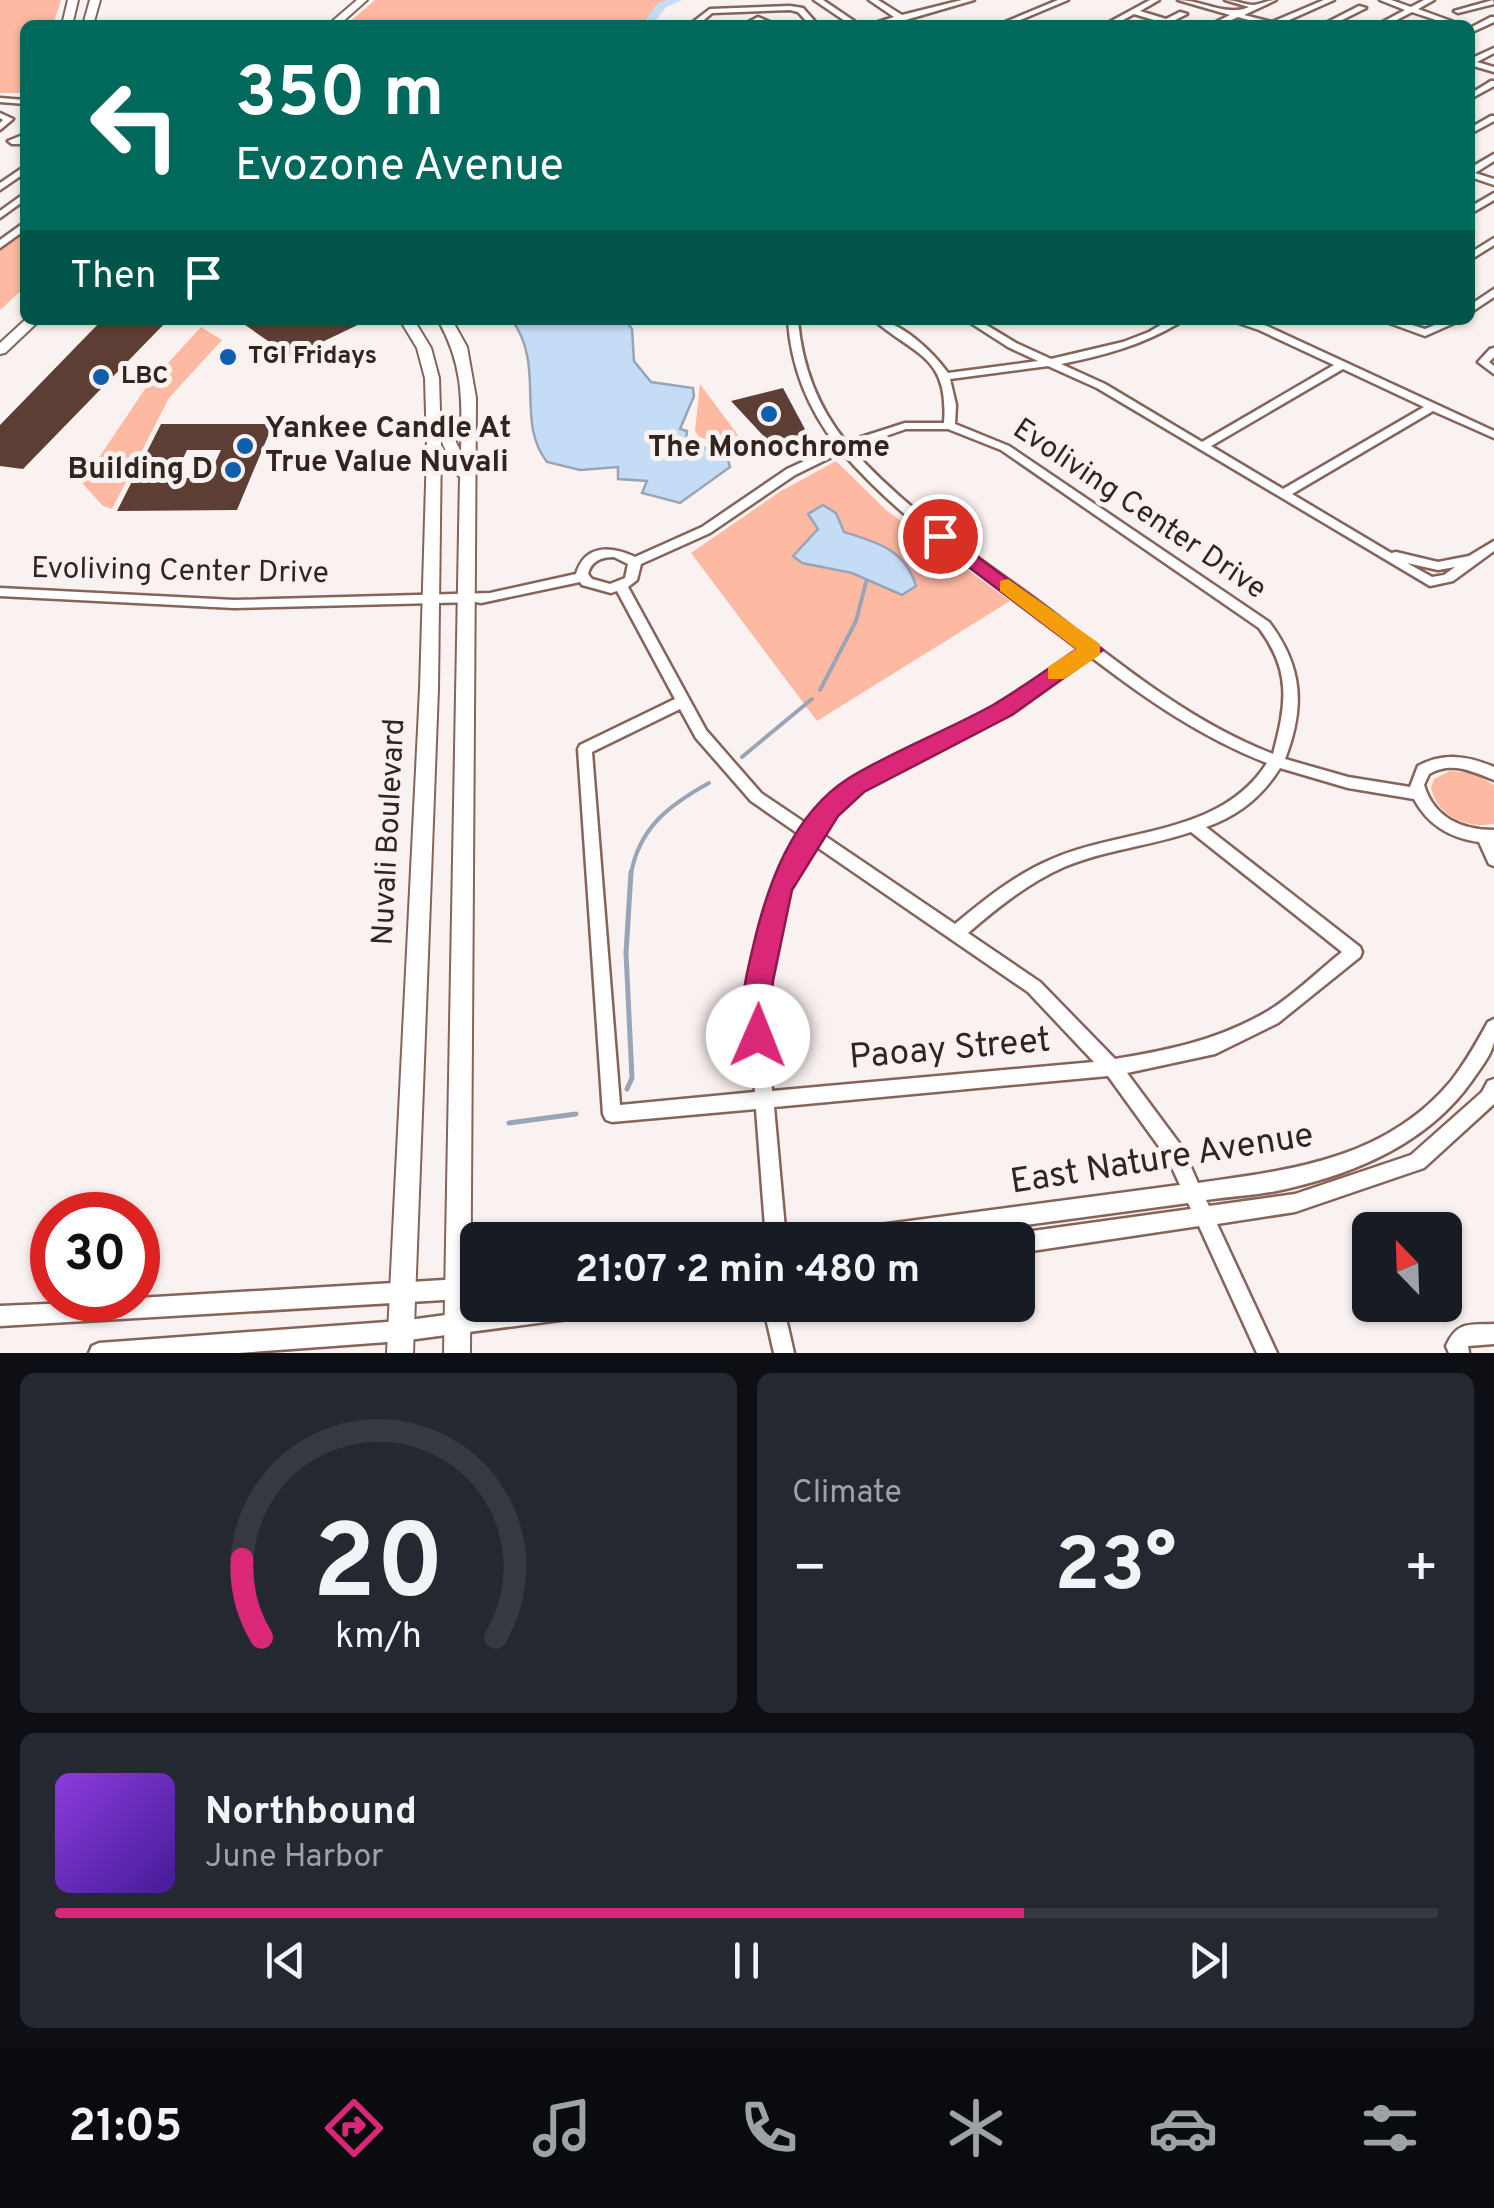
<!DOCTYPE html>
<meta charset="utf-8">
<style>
body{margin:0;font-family:Overpass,sans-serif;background:#242831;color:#f1f3f6;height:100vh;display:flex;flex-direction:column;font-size:38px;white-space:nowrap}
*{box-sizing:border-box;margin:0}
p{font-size:32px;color:#9ea1a6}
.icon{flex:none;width:55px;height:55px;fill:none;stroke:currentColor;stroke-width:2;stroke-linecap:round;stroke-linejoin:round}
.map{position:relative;height:1353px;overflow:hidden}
.side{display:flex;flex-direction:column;gap:20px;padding:20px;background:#0d0f14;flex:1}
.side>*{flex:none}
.top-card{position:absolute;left:20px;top:20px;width:1455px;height:305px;border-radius:15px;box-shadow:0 2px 8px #0004;background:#00695c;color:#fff;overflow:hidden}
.needle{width:65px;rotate:337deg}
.controls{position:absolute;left:1352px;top:1212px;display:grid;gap:20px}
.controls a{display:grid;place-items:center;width:110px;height:110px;border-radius:15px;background:#171b24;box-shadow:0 2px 8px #0004;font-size:50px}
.speed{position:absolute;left:30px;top:1192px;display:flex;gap:20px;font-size:50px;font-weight:700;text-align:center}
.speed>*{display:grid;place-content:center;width:130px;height:130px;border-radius:50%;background:#171b24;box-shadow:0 2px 8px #0004;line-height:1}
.speed .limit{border:15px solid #d22;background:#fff;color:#111}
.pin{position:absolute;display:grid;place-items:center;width:85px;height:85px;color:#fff;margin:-42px;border:5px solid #fff;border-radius:50%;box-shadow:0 2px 10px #0007}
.me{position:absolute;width:110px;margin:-55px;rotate:1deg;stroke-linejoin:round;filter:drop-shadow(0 0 8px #0008)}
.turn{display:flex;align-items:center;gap:35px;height:210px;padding:0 50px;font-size:45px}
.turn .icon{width:130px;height:130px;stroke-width:2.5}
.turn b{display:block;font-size:70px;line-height:85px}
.then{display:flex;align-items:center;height:95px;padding:0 50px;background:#0003;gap:20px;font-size:38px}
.big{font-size:75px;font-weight:700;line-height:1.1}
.side .card{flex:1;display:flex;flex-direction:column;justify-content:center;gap:15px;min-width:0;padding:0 35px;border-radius:15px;background:#242831}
.side .dial{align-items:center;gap:0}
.dial svg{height:260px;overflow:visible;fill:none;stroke:#363941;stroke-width:7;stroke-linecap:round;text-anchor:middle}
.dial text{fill:#f1f3f6;stroke:none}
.song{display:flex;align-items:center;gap:30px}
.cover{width:120px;height:120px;border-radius:15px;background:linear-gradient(135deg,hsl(270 70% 55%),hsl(260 70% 35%))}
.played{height:10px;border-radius:5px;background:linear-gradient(90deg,#db2777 70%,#363941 70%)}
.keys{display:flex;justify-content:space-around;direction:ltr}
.heat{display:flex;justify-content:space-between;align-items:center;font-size:55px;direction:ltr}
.side .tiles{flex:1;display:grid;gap:20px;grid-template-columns:1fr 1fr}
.card:last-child{grid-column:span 2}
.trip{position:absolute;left:460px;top:1222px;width:575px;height:100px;border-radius:15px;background:#171b24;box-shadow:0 2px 8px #0004;font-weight:700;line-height:100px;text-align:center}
.menu{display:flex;height:160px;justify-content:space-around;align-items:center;background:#090b0e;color:#9ea1a6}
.menu .icon{width:70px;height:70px}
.menu .on{color:#db2777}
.menu b{font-size:45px;color:#f1f3f6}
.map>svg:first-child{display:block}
</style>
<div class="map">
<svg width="1494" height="1353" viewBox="0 0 1494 1353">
<rect width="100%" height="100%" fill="#faf2f0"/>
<g fill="#fdb9a2">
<polygon points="0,0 61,0 53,25 25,25 25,93 0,93"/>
<polygon points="375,0 673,0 662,5 646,25 346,25"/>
<polygon points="25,229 25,287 0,310 0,249"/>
<polygon points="201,327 222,340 169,398 112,509 103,506 82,483 147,386"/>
<polygon points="700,384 752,454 699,437 695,431"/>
<polygon points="836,461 886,510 1010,601 817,721 691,553 781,491"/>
<path d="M1450,771L1473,773L1494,785V824C1467,829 1436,816 1431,787L1434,779Z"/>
</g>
<g fill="#c5dcf7" stroke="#99a5b6" stroke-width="2.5">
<path d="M512,320H625L632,329L634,361L651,382L693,388L694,396L680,429L687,431L686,441L727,456L730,467L680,503L642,493L647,481L618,479V467L580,470L547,462C515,421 546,367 512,320Z"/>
<path d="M823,505L836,513L844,532C876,542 905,549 916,586L902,595L852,573L802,563L793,556L818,529L808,514Z"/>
</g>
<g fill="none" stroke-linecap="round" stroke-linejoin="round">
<g stroke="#99a5b6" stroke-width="4">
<polyline points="820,690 856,621 866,582"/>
<polyline points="742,757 812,699"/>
<path d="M631,874C639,828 669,805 709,783"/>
</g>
<g stroke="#99a5b6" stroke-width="5">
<polyline points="627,1089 632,1078 626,953 631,872"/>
<polyline points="509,1123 576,1114"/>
</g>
<polygon fill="#c5dcf7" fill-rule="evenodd" points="667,0 682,0 666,7 652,25 642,25 658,3"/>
</g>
<g fill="#5d3e34" fill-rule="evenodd">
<polygon points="102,320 168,320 23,469 0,466 0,425"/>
<polygon points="238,320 368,320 291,357"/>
<polygon points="783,388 807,433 770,443 731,401"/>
<path d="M161,424H273L237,510L117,511ZM187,450H221L208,478H174Z"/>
</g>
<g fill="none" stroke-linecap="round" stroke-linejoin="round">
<defs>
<g id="minor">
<polygon points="814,0 823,0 860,25 851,25"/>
<polygon points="869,0 878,0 902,15 962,0 974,0 902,21 869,25 894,17"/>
<polygon points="1058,0 1068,0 1008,25 998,25"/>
<polygon points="1150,0 1159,0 1140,11 1166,19 1180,12 1187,14 1167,24 1134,14 1114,25 1104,25"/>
<path d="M1178,0C1202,0 1226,17 1249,7L1225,0C1235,0 1245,5 1254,5C1262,4 1268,0 1276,0L1244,15L1272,22L1324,0H1334L1278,25H1266L1238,17L1220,25H1210L1230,15Z"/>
<polygon points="1380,0 1391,0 1411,7 1424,0 1434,0 1418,9 1462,25 1451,25 1412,12 1387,25 1377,25 1405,10"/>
<polygon points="1493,0 1494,4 1458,13 1454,11"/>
<polygon points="790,6 803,8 818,25 810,25 798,12 790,10 712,13 698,25 689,25 710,9"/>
<polygon points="1359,6 1366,8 1332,25 1322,25"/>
<polygon points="758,17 772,23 773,25 764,25 758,22 752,25 743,25"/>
<polygon points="1491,17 1494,17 1494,22 1470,33 1470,28"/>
<polygon points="1494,48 1494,53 1477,62 1494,67 1494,72 1470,65 1470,59"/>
<polygon points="1491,81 1494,81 1494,86 1470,99 1470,94"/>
<polygon points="0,98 25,100 25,104 0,102"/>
<polygon points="0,113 13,119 0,130 0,123 3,120 0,118"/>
<polygon points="1491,116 1494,116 1494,121 1470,134 1470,128"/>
<polygon points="25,134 25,144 12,144 8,141"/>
<polygon points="1494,154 1494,161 1475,173 1494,179 1494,185 1470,177 1470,168"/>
<polygon points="25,166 25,173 0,190 0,183"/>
<polygon points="25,193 25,200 0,218 0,211"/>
<polygon points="1494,193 1494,200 1470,214 1470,207"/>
<polygon points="25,222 25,230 0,248 0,240"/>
<polygon points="1494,238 1494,245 1470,260 1470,253"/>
<polygon points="1494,289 1494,297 1470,313 1470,305"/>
<path d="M788,320H798C802,366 817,406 846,442L905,423H944C949,356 916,356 874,320C900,320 933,352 948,373L1038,361L1008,347L966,320H978L1016,343L1051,359L1123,342L1149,332L1169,320H1179V323C1142,345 1103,356 1061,364L1105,384L1202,442L1334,365L1259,330L1230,320H1246L1267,326L1494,431V438L1433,411L1292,494L1391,553L1396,552L1438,562L1469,556L1494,541V551L1453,581L1430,586L1097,388L1048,366L950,379L956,405L955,424L1009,446L1269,622C1303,667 1305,707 1285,759L1348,777L1410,787L1418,766C1444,752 1468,756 1494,767V780C1471,771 1452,761 1429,774L1424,785C1434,818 1462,830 1494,830V866L1489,864L1479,842C1450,838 1428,825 1414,799L1348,788L1280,768C1262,797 1238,816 1206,827L1360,947L1362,952L1360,957L1278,1023L1215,1054L1127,1073L1182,1147L1198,1183C1292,1170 1386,1159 1451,1081C1466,1062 1477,1042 1488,1022L1494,1019C1494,1026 1494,1035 1494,1042C1491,1056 1479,1070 1471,1082C1429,1141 1359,1172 1290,1188C1263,1195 1234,1196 1206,1200L1209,1206L1295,1194L1411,1155L1482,1092L1488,1081L1494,1079V1104L1424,1168L1295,1212L1217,1224L1277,1353H1257L1199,1226L1018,1253V1240H1010L1011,1236L1018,1233L1191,1209L1188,1203L913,1240H832L835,1233L842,1230L1180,1185L1168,1159L1108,1076L774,1107L786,1240H766L756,1109L612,1122L606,1120L603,1114L578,749L580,745L675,699L617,591L611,593L582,585L580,582L481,603L476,602L234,608L0,596V588L234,600L490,593L576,574C585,544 611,546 635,557L702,527L787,469L837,446C808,409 791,367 788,320ZM1343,369L1424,407L1283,489L1211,446ZM906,429H948L1001,450L1259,628C1292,672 1286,705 1273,754C1183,719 1111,656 1035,599C970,552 905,509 851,448ZM842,452C910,531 1001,586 1082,650L999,706L866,771L849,783L807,824L761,793L706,730L628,587L637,580L641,564L710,533L795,475ZM614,557L628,564L625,578L610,584L592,579L588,574C591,561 601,557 614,557ZM1407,563L1438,570L1455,567L1444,575L1432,577ZM1091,657C1146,699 1202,738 1267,763C1221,836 1123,828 1052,859C1016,874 985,899 955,924L819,832L859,791L876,779L1009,714ZM680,709L696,738L751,801L800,835C791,851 780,867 774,883C749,950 750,1023 755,1092L620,1105L592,752ZM1191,832L1342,952C1317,972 1290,999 1263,1014C1214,1041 1169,1050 1115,1059L1040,982L968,933C997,908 1028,883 1064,867C1104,850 1150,846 1191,832ZM811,843L1028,992L1094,1062L772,1091C767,1023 764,949 789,884C795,870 804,856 811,843Z"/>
<polygon points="1381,320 1396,320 1425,329 1447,320 1461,320 1425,336"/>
<polygon points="1494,348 1494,357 1489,362 1494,366 1494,374 1478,362 1490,349"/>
<polygon points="478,1278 478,1298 0,1326 0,1306 138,1300 138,1298"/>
<polygon points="522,1305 608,1305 605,1312 598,1315 401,1341 238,1353 89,1353 92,1346 99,1343 401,1321"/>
<polygon points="763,1305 783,1305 794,1353 774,1353"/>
<path d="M1494,1324V1344L1468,1346L1469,1353H1449L1446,1346C1457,1321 1469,1325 1494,1324Z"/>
</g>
<g id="major">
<polygon points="68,0 78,0 72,25 62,25"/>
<polygon points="90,0 100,0 93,25 83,25"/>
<polygon points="357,0 367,0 339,25 328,25"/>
<polygon points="25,320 40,320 5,353 0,354 0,343"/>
<path d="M400,320H414L431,348L439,378L440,411L461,452C462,401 464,366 438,320H452L467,347L476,398L470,1353H444L460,477L456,473L441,440L438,689L413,1353H387L420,689L427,450L425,378L417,348Z"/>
</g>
</defs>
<use href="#minor" stroke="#866459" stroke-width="5"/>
<use href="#major" stroke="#866459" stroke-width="4"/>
<use href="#minor" fill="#fff" fill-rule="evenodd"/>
<use href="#major" fill="#fff" fill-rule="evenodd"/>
</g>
<path fill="#db2777" stroke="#8e194d" stroke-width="2.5" d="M940,529L1103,650L1012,715L864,792L838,816L792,890L773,981L768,1046L758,1049L748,1046C735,1018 746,976 753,947C767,886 792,814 849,778C895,750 946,731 993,705C1022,688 1049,668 1077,649L933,540V531Z"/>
<polygon fill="#f59e0b" points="1008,579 1100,644 1100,655 1064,679 1048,679 1048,667 1076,649 1000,591 1000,581"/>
<g fill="#0f5fad" stroke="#faf2f0" stroke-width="4">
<circle cx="228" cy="357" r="10"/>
<circle cx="101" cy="377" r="10"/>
<circle cx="769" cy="414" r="10"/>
<circle cx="245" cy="446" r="10"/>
<circle cx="233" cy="470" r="10"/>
</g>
<g text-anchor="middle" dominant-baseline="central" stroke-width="10" stroke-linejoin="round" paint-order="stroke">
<g font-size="25" font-weight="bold" fill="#32241f" stroke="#faf2f0" text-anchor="start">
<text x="248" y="357">TGI Fridays</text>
<text x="121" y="377">LBC</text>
</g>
<g font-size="30" font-weight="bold" fill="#32241f" stroke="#faf2f0" text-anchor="start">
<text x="265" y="429">Yankee Candle At<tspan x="265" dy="34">True Value Nuvali</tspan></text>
<text x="769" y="448" text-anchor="middle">The Monochrome</text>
<text x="213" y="470" text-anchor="end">Building D</text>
</g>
<g font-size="30" fill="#32241f" stroke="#faf2f0">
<text transform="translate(1139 510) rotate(34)">Evoliving Center Drive</text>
<text transform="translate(180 572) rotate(1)">Evoliving Center Drive</text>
<text transform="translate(390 832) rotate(-87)">Nuvali Boulevard</text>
</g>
<g font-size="35" fill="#32241f" stroke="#faf2f0">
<text transform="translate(950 1050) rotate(-5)">Paoay Street</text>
<text transform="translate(1162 1160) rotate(-9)">East Nature Avenue</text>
</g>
</g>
</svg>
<div class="controls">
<a><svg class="needle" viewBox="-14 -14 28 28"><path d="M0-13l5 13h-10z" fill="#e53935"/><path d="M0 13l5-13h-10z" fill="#9ea1a6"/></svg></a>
</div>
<div class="speed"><div class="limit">30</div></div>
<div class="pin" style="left:940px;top:536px;background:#d93025"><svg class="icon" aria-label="arrive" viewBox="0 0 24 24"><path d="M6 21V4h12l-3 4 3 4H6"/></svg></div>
<svg class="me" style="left:758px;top:1036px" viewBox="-20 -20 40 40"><circle r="19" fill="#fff"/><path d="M0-13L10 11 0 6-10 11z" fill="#db2777"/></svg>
<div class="trip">21:07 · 2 min · 480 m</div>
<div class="top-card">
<div class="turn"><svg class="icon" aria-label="left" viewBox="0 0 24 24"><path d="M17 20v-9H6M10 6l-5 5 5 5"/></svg><div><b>350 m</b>Evozone Avenue</div></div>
<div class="then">Then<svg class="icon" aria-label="arrive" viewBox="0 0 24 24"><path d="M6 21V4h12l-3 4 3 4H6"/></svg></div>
</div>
</div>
<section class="side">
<div class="tiles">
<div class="card dial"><svg viewBox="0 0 100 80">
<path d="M14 69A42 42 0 1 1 86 69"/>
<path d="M14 69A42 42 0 0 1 8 45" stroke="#db2777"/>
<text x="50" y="56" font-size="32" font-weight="700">20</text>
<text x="50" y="72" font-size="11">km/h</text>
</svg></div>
<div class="card"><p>Climate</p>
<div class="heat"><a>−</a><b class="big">23°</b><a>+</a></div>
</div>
<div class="card">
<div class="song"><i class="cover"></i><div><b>Northbound</b><p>June Harbor</p></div></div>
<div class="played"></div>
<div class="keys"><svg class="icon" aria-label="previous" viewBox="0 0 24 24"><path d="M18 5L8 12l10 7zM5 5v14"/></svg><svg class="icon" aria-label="pause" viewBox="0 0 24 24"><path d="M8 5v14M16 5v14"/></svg><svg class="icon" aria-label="next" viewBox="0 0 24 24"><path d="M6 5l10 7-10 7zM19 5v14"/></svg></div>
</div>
</div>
</section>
<nav class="menu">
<b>21:05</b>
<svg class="icon on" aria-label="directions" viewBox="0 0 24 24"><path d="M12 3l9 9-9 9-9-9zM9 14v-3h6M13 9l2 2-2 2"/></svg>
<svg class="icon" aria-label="music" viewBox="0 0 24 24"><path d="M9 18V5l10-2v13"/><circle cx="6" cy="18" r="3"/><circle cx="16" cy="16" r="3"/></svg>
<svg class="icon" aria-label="phone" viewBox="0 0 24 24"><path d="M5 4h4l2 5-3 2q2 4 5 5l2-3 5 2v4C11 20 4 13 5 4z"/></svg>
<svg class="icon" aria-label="climate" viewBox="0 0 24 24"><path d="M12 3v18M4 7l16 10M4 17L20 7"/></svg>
<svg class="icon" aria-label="car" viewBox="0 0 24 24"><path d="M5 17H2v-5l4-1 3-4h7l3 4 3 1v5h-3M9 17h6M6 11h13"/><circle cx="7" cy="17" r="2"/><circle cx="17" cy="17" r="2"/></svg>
<svg class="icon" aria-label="filters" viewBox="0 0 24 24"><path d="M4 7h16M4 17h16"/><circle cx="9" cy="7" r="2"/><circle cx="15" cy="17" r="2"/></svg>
</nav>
